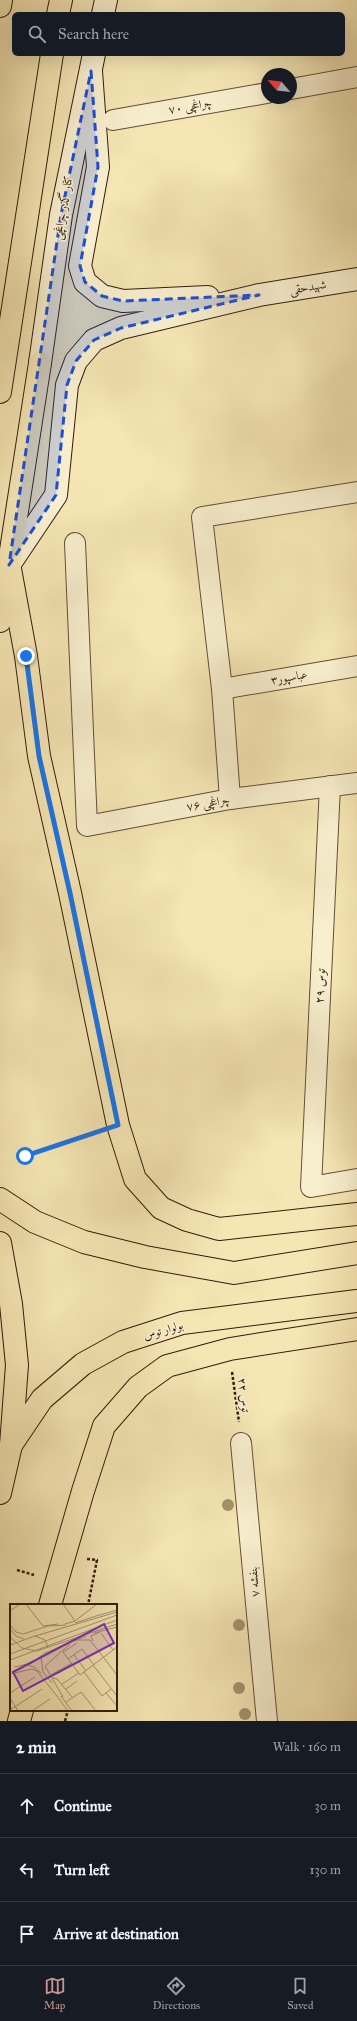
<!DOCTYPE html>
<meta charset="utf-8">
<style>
body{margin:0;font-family:"IM FELL Great Primer",Amiri,serif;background:#242831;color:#f1f3f6}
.compass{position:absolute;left:261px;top:68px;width:36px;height:36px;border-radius:50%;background:#171b24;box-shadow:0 4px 16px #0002;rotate:298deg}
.stop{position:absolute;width:12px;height:12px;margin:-9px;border:3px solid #1a73e8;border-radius:50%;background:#fff}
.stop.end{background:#1a73e8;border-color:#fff;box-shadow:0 1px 4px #0008}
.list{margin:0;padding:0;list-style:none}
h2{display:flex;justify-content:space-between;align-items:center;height:52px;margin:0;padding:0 16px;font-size:17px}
h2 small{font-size:13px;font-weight:400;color:#9ea1a6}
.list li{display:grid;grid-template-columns:26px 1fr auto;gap:12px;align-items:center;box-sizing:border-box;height:64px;padding:0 16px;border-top:1px solid #363941}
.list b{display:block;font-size:15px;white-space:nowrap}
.list em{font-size:13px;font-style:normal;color:#9ea1a6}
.icon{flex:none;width:22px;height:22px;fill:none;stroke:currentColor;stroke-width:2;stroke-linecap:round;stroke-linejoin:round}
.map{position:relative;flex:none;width:357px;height:1721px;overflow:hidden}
.search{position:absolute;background:#171b24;box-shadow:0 4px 16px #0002;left:12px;right:12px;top:12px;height:44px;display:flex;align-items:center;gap:10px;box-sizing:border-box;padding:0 14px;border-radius:6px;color:#9ea1a6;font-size:15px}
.sheet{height:244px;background:#171b24}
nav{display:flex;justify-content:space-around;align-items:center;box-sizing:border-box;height:56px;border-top:1px solid #363941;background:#171b24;font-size:11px;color:#9ea1a6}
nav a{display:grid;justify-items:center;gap:2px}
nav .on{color:#c59692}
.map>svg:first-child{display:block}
</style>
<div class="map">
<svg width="357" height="1721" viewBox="0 0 357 1721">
<rect width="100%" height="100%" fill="#f5e6b4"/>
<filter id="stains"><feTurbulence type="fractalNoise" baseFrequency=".005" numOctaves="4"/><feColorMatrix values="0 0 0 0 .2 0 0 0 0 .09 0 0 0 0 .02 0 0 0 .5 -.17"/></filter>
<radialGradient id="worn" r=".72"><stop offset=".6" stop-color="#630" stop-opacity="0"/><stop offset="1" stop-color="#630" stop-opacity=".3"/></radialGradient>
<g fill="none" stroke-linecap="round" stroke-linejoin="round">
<!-- street casing -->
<g stroke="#654e38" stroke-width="22">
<g id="street">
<path d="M 291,89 L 357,77"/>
<path d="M 113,120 L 267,93"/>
<path d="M 75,543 L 87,826 L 230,799 L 357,783"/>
<path d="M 222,689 L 357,666"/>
<path d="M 330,786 L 311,1187 L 357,1179"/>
<path d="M 230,799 L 222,689 L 202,517 L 357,492"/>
<path d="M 241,1443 L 267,1721"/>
</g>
</g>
<!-- secondary casing -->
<g stroke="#351b0e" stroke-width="24">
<g id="secondary">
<path d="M 103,14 L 106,0"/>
<path d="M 91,71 L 98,167 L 80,266 L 85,282 L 102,296 L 123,301 L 208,297"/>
<path d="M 40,363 L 61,215 L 94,54"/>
<path d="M 9,565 L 56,495 L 67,385 L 76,361 L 94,340 L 121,328 L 259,295 L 357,279"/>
</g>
</g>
<!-- primary casing -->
<g stroke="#351b0e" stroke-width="24">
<g id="primary">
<path d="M 58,14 L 61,0"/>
<path d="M 0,392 L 52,54"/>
<path d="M 10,569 L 26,656 L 39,756 L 70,893 L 118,1125 L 135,1179 L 161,1208 L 187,1220 L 219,1229 L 357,1214"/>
<path d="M 0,1199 L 35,1222 L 84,1242 L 145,1257 L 234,1273 L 357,1253"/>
<path d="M 0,1243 L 11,1304 L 17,1365 L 11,1445 L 0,1493"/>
<path d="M 11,1445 L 42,1399 L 83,1364 L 123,1342 L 182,1323 L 357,1301"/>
<path d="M 50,1605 L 83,1491 L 104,1426 L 138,1387 L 167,1366 L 230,1349 L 357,1329"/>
<path d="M 19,1721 L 22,1710"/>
</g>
</g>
<!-- highway casing -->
<g stroke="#351b0e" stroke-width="24">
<g id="highway">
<path d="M 0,6 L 1,0"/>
<path d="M 0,621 L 40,363"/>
</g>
</g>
<!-- path -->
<g stroke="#351b0e" stroke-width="2.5" stroke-dasharray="3 2" stroke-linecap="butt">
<path d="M 25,1156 L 97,1132"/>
<path d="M 232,1372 L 239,1422"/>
<path d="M 87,1559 L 97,1560 L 88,1605"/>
<path d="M 17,1570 L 34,1575"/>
<path d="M 65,1721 L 68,1710"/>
</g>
<!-- street -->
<use href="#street" stroke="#f8efce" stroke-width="20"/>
<!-- secondary -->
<use href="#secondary" stroke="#f8efce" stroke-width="22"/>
<!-- primary -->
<use href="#primary" stroke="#f5e6b4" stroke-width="22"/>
<!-- highway -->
<use href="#highway" stroke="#f5e6b4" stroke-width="22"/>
</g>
<!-- trees -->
<g fill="#a6926f">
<circle cx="228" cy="1505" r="6"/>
<circle cx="239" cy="1625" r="6"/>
<circle cx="239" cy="1688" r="6"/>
<circle cx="245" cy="1714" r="6"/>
</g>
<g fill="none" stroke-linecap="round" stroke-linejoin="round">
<!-- route -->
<path stroke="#1a73e8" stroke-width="5" d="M 25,1156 L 118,1125 L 70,893 L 39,756 L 26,656"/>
</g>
<!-- marked area -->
<path fill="#1d4ed8" fill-opacity="0.2" stroke="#1d4ed8" stroke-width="3" stroke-dasharray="8 5" stroke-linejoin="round" d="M 91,71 L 98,167 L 80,266 L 85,282 L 102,296 L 123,301 L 259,295 L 121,328 L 94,340 L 76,361 L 67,385 L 56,495 L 9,565 L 61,215 Z"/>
<g text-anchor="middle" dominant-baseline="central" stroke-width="3" stroke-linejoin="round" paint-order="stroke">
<!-- street labels -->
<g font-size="12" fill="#351b0e" stroke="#f8efce">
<text transform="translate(190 106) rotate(-10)">چراغچی ۷۰</text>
<text transform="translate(63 208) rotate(-80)">کنار گذر چراغچی</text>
<text transform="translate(308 287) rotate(-9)">شهیدحقی</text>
<text transform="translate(289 677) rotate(-10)">عباسپور۳</text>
<text transform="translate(208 803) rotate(-10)">چراغچی ۷۶</text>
<text transform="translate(320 986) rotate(-87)">توس ۲۹</text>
<text transform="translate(163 1330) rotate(-16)">بولوار توس</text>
<text transform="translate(244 1395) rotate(83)">توس ۲۲</text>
<text transform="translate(254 1582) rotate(-95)">بنفشه ۷</text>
</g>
</g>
<!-- overview -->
<g transform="translate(10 1604)">
<rect width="107" height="107" fill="#f5e6b4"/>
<path fill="none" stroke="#a89572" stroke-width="1" d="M 16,0 L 33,22 L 48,20M 53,0 L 65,17M 0,7 L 10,0M 86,12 L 107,6M 65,19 L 86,12M 55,20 L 65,17 L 87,0M 0,21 L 6,28 L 13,30 L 38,22 L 56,21M 0,25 L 6,32 L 14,35M 84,29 L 107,23M 91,29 L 103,46M 25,32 L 107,8M 0,33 L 12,44 L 27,47 L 107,20M 66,36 L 80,36 L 107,71M 83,37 L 81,32 L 90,28M 67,39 L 53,48 L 70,71 L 107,43M 0,41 L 25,32 L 35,36 L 38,43M 35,49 L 76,32M 0,50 L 107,11M 64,51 L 76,67M 31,53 L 33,68 L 42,79M 58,55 L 72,45 L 84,61M 0,56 L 107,16M 18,61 L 24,63 L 31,69M 83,61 L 107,92M 4,63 L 22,59 L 36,48M 74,68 L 92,92 L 101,85M 0,70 L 22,65 L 27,67 L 50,96M 41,71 L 62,59M 43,74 L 47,75 L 62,93M 52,80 L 69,69M 56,85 L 67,77M 0,89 L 25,73M 96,89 L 107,102M 51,92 L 62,107M 53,93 L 35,62 L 60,40M 0,94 L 8,107M 49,95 L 58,107M 56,98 L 71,88 L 86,107M 0,106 L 32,85M 22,107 L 40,95"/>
<path fill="#7b2cbf" fill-opacity="0.15" stroke="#7b2cbf" stroke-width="2" d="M 94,20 L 104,39 L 13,87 L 3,68 Z"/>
<rect width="107" height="107" fill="none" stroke="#351b0e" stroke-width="2"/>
</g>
<rect width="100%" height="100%" filter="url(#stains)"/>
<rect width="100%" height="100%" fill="url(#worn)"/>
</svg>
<svg class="compass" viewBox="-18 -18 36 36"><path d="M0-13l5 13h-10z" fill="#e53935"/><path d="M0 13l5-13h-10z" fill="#9ea1a6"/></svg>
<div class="stop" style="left:25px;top:1156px"></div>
<div class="stop end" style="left:26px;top:656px"></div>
<div class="search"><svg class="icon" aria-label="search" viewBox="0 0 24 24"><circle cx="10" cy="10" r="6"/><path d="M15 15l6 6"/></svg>Search here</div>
</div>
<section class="sheet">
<h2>2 min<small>Walk · 160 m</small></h2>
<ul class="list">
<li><svg class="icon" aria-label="ahead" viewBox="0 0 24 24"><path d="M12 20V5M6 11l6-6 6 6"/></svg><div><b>Continue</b></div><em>30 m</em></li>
<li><svg class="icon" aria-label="left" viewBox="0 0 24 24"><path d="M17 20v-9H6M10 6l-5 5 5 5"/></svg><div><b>Turn left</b></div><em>130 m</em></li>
<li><svg class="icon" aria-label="arrive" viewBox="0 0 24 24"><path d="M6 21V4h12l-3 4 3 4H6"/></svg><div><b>Arrive at destination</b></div></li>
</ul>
</section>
<nav>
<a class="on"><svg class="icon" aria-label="map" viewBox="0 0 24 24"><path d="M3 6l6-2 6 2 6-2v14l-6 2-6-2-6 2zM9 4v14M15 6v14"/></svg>Map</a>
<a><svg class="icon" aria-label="directions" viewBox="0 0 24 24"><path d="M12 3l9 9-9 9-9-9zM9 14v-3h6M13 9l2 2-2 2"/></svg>Directions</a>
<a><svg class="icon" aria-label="saved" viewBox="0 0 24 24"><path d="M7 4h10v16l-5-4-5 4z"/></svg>Saved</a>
</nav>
